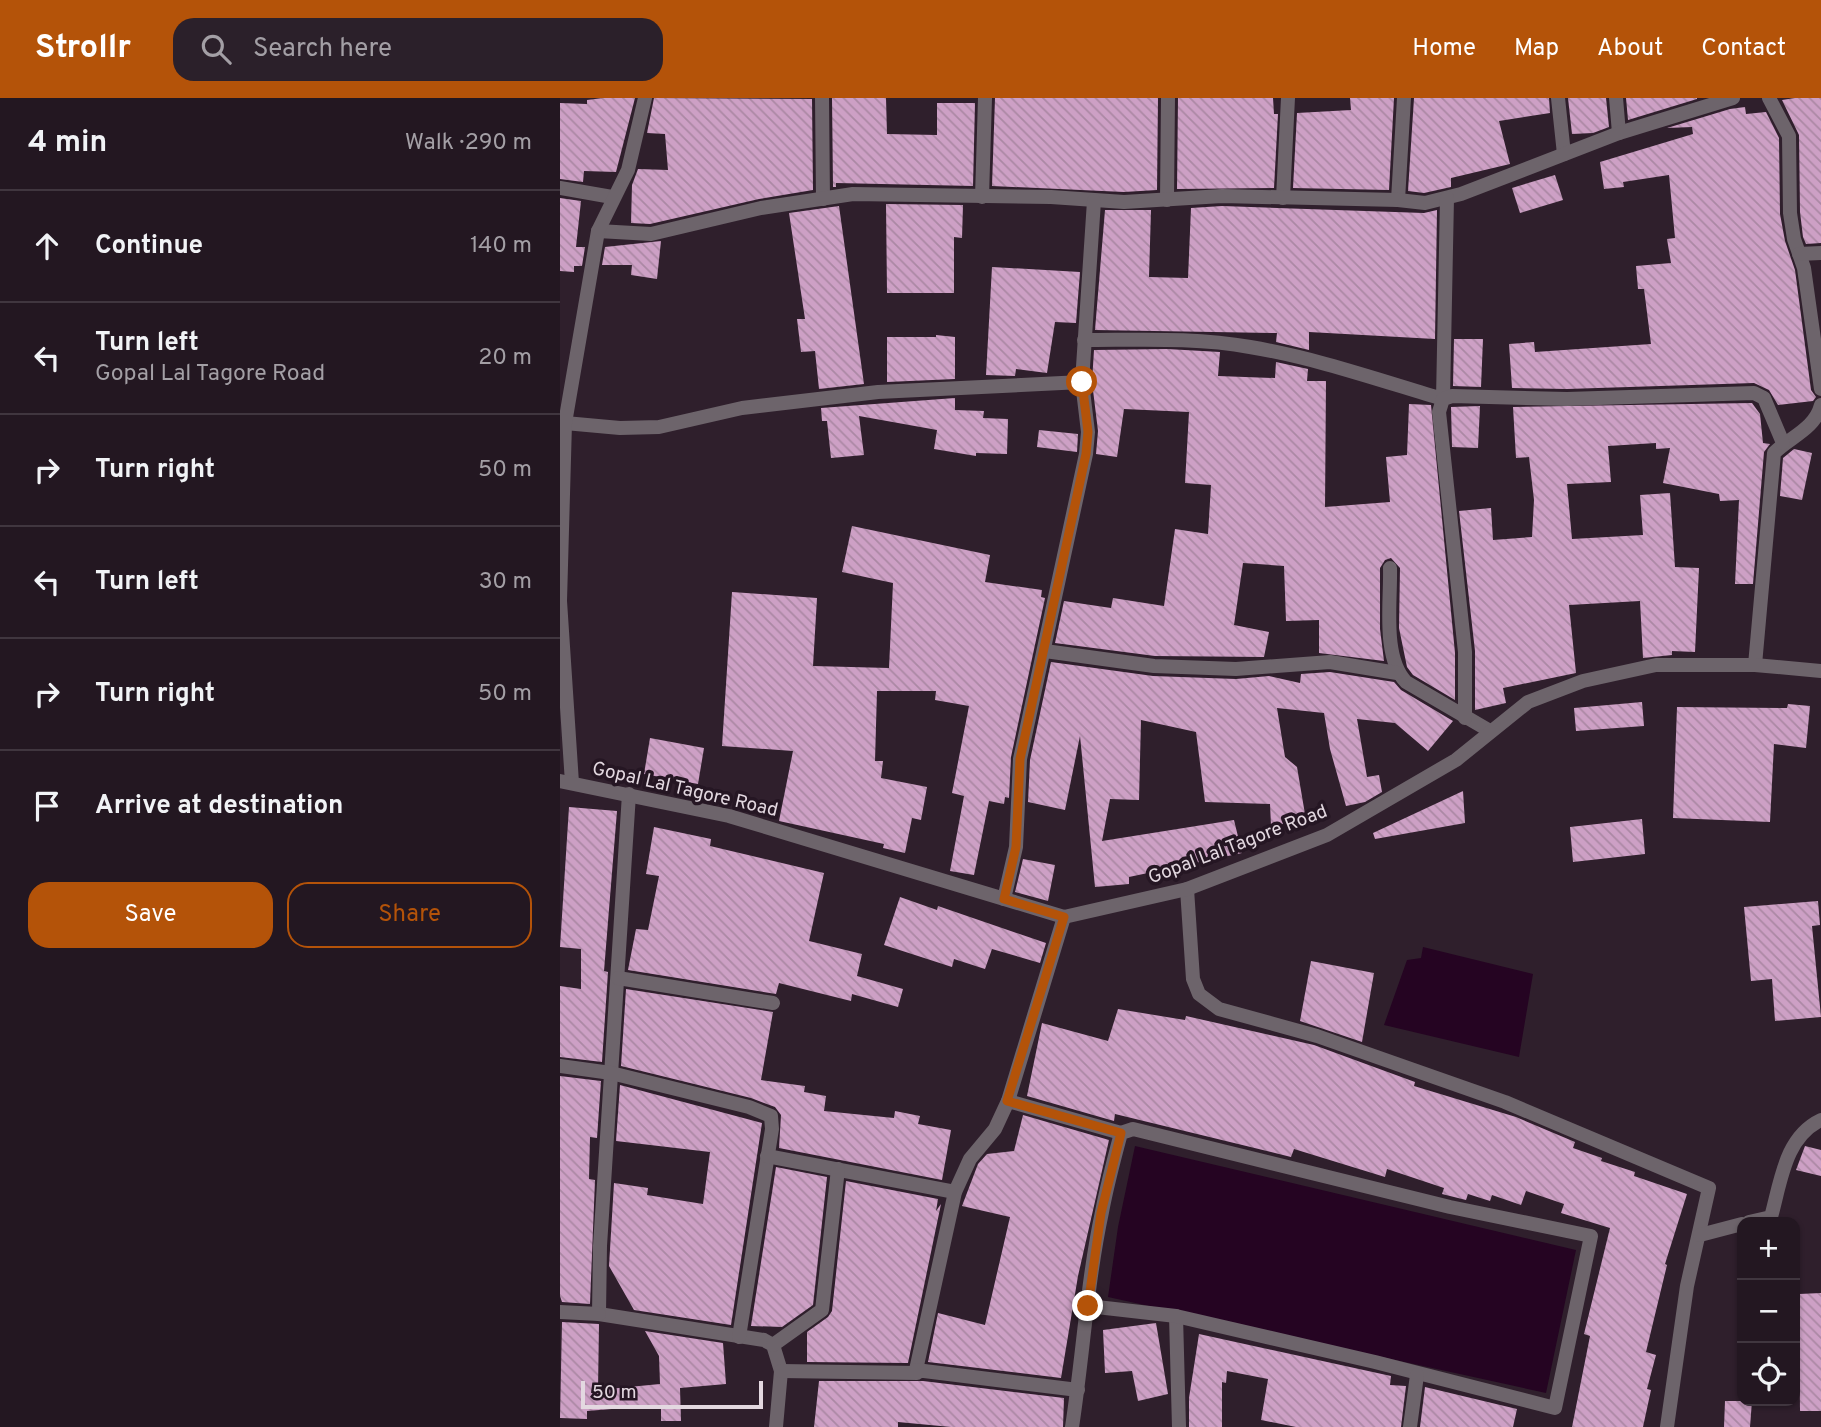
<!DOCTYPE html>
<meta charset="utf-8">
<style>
body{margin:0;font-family:Overpass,sans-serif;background:#2b202a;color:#f1f3f6}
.controls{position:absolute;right:21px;bottom:21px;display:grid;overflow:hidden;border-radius:14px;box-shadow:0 2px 5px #0004}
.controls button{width:63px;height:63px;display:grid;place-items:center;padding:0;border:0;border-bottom:2px solid #40363f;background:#231721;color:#f1f3f6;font:35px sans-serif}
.scale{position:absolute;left:21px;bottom:18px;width:182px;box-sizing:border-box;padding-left:7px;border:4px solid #e3d8e0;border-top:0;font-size:19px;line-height:24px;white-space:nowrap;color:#e3d8e0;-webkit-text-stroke:5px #251623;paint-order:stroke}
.stop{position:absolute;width:21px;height:21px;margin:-16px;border:5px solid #b45309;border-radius:50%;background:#fff}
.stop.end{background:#b45309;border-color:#fff;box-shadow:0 2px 7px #0008}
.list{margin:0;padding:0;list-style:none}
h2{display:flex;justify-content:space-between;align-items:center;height:91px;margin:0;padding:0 28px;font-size:30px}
h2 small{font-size:23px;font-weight:400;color:#a39fa5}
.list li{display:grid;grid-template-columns:46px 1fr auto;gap:21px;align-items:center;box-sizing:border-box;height:112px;padding:0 28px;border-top:2px solid #40363f}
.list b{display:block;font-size:26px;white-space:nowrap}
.list p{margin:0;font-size:23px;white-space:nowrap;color:#a39fa5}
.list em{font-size:23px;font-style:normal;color:#a39fa5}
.actions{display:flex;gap:14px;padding:21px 28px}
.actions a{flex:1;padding:16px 0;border:2px solid #b45309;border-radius:21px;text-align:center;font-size:24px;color:#b45309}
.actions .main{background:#b45309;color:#fff}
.icon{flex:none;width:38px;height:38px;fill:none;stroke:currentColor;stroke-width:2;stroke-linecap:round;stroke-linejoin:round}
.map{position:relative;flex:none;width:1261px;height:1329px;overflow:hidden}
header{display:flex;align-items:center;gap:42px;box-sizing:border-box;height:98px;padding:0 35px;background:#b45309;color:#fff}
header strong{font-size:33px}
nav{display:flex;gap:38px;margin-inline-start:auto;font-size:24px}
.search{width:490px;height:63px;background:#2b202a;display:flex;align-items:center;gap:18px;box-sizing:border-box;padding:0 24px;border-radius:21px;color:#a39fa5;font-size:26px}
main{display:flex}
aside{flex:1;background:#231721}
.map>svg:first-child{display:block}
</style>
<header>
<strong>Strollr</strong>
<div class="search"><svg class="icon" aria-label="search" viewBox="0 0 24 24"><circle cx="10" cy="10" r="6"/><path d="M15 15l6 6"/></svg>Search here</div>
<nav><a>Home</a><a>Map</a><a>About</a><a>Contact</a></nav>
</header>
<main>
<aside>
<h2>4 min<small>Walk · 290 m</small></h2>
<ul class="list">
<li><svg class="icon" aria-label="ahead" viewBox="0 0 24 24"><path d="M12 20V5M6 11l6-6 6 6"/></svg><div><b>Continue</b></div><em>140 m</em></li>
<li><svg class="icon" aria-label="left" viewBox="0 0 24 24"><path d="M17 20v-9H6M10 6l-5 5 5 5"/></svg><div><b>Turn left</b><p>Gopal Lal Tagore Road</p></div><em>20 m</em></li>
<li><svg class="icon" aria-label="right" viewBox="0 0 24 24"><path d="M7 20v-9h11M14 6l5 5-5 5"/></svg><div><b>Turn right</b></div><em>50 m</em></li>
<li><svg class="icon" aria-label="left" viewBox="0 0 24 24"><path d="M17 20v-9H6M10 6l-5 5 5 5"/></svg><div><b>Turn left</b></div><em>30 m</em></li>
<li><svg class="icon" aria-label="right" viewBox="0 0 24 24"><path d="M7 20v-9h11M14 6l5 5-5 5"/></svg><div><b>Turn right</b></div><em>50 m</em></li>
<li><svg class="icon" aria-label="arrive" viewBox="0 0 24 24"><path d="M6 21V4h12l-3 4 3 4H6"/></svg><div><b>Arrive at destination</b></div></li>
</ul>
<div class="actions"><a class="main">Save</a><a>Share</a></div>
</aside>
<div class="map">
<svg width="1261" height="1329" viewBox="0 0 1261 1329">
<defs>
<pattern id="building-back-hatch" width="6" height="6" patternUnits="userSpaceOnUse" patternTransform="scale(1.75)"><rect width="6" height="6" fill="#cda0c5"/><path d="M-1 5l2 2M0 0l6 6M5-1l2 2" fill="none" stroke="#ab88a4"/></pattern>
</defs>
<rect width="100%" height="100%" fill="#2f1f2c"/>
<!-- water -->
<g fill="#250422">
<path d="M 863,849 L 973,876 L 959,959 L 824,927 L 847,862 L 861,860 Z"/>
<path d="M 575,1048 L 1016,1152 L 986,1295 L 548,1199 L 558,1129 Z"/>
</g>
<!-- building -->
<g fill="url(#building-back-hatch)">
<path d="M 43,0 L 75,0 L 56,74 L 24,73 L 23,84 L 0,81 L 0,5 L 27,6 L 27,2 Z"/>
<path d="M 94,0 L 252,1 L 253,92 L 199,101 L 90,126 L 71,125 L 72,87 L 78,71 L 108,72 L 105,36 L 87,35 Z"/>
<path d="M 272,0 L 326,0 L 327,36 L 377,37 L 377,5 L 415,5 L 413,88 L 276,85 L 276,89 L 273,89 Z"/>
<path d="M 435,0 L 598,0 L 597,92 L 564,94 L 432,88 Z"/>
<path d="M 618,0 L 713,0 L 714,16 L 718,16 L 714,90 L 617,91 Z"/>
<path d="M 790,0 L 834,0 L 829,92 L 733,90 L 737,15 L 791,12 Z"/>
<path d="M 854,0 L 989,0 L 990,15 L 939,23 L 950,66 L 891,80 L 891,89 L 864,95 L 848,93 Z"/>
<path d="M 1008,0 L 1046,0 L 1049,29 L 1033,35 L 1012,36 Z"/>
<path d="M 1066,0 L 1137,0 L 1137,1 L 1068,22 Z"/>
<path d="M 1235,0 L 1261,0 L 1261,145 L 1246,146 L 1243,139 L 1240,114 L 1239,37 L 1222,2 Z"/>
<path d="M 1185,9 L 1186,16 L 1206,14 L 1219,40 L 1220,116 L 1225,143 L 1235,172 L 1251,292 L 1256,299 L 1253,303 L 1218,307 L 1209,292 L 1194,285 L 1007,291 L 952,290 L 949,246 L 974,244 L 975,254 L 1091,246 L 1084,191 L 1078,191 L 1076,168 L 1111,165 L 1107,141 L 1115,140 L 1109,77 L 1063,84 L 1064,89 L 1044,91 L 1040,64 L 1133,36 L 1132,29 L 1107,30 L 1170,11 Z"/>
<path d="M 995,77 L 1003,102 L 960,115 L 952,90 Z"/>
<path d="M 0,100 L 21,103 L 16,149 L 25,149 L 22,168 L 14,168 L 14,174 L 0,173 Z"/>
<path d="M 326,106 L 403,107 L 402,140 L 394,139 L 394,195 L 327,195 Z"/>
<path d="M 279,108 L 304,286 L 259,291 L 255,253 L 241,254 L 237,221 L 245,221 L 229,115 Z"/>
<path d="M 662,108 L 864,115 L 877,112 L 875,241 L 749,234 L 749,252 L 716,244 L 717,235 L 535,232 L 545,112 L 591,112 L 589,179 L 628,180 L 631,110 Z"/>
<path d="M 101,143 L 97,181 L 71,177 L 72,167 L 42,167 L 45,149 Z"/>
<path d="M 432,169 L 520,174 L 516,225 L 495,224 L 487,275 L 456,271 L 455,278 L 426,277 Z"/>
<path d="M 376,237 L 395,239 L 395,281 L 327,284 L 327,239 L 376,239 Z"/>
<path d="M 894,241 L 923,241 L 921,289 L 893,288 Z"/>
<path d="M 607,251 L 660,254 L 658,278 L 715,280 L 716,264 L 748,271 L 747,283 L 766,283 L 765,409 L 830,404 L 826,359 L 847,357 L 849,306 L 871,307 L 895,555 L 895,602 L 853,577 L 847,569 L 839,530 L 840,470 L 831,460 L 825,462 L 820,470 L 820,531 L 824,563 L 759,555 L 759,522 L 726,523 L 724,468 L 683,465 L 674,527 L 709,534 L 704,559 L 595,558 L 495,545 L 504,503 L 551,510 L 553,500 L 604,508 L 615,431 L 648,436 L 651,387 L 625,385 L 629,314 L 564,311 L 557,359 L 536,356 L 538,333 L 532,284 L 534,252 Z"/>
<path d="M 395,300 L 395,312 L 424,313 L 423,320 L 448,321 L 447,356 L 416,355 L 416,358 L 374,351 L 377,332 L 299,318 L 304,357 L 271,360 L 267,323 L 262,323 L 261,310 Z"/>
<path d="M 1192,305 L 1200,316 L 1203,345 L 1210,346 L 1204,354 L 1193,486 L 1175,486 L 1179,402 L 1160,403 L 1159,396 L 1103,385 L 1110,350 L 1096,351 L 1096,345 L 1048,348 L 1051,384 L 1007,386 L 1012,441 L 1083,437 L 1080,397 L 1110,395 L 1115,469 L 1139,470 L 1135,554 L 1112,553 L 1112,557 L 1083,560 L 1080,503 L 1009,507 L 1016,575 L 943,590 L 946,605 L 915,612 L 915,553 L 899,413 L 931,410 L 933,442 L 972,439 L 974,402 L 969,359 L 956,360 L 953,309 Z"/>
<path d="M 920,308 L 918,350 L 892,349 L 891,309 Z"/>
<path d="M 479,332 L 518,336 L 517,354 L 477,349 Z"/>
<path d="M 1234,351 L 1252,355 L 1242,402 L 1220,398 L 1223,360 Z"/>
<path d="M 292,428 L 430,457 L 425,484 L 482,492 L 481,499 L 485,500 L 451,659 L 449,700 L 445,699 L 444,706 L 429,703 L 414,777 L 390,773 L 404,698 L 392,695 L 409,608 L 375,602 L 376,593 L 317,593 L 315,663 L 323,663 L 321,680 L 367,689 L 361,722 L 352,720 L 345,755 L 323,750 L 324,746 L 219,723 L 233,653 L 162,648 L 172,494 L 257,500 L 253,568 L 329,570 L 333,485 L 282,474 Z"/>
<path d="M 491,564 L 593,578 L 676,581 L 709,578 L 740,585 L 741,576 L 770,574 L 834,584 L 841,592 L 893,623 L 868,653 L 835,625 L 797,621 L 807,679 L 819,677 L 822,694 L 805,704 L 786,708 L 770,651 L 764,615 L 717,610 L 725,659 L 737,669 L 746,722 L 711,728 L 710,706 L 645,704 L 636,634 L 581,622 L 579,702 L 550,701 L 542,743 L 674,722 L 682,755 L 569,779 L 569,786 L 535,789 L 520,638 L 505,712 L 468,704 L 470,662 Z"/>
<path d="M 1082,604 L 1084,628 L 1016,633 L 1014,610 Z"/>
<path d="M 1228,606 L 1250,608 L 1246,650 L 1214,646 L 1210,724 L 1113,720 L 1117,609 L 1227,610 Z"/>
<path d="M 90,640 L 144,650 L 138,686 L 84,676 Z"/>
<path d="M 903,693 L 905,725 L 815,741 L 813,735 Z"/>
<path d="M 9,709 L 57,713 L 44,873 L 48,874 L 42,964 L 0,959 L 0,888 L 21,891 L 21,851 L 0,849 Z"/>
<path d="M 1082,721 L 1085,756 L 1013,764 L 1010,729 Z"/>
<path d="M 94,729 L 151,741 L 150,748 L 264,775 L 249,843 L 302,856 L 297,878 L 343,891 L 338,909 L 292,896 L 291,903 L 219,885 L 216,896 L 68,872 L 76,831 L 88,832 L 99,778 L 86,776 Z"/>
<path d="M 463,761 L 495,767 L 488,803 L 455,794 Z"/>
<path d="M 340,799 L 377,812 L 378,808 L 486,845 L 480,865 L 432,851 L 425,871 L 394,861 L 392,869 L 324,847 Z"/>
<path d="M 1258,803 L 1260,827 L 1252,828 L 1261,919 L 1215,923 L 1212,881 L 1191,883 L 1184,809 Z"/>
<path d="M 751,863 L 814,875 L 802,944 L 740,923 Z"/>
<path d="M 66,891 L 213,914 L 201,982 L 245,988 L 244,994 L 266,998 L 264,1013 L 334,1020 L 335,1013 L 360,1018 L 358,1026 L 391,1032 L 382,1082 L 219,1050 L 221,1017 L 215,1009 L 191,1000 L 61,968 Z"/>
<path d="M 558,911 L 625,922 L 626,918 L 754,947 L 855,984 L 854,988 L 956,1019 L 1015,1044 L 1013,1050 L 1042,1060 L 1041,1063 L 1075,1074 L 1074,1078 L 1127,1096 L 1105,1166 L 1107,1167 L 1086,1254 L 1096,1257 L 1087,1291 L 1091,1292 L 1083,1329 L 1012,1329 L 1030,1238 L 1024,1236 L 1050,1130 L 1001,1115 L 1004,1106 L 966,1093 L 961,1107 L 932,1097 L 930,1103 L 908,1096 L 906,1102 L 882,1096 L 884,1090 L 827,1071 L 825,1079 L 734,1051 L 731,1059 L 555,1016 L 554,1023 L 467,998 L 482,925 L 548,943 Z"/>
<path d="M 0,978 L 41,983 L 37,1040 L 30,1039 L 29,1081 L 35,1082 L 30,1206 L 2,1204 L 0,1198 Z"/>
<path d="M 60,987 L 202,1025 L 171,1227 L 74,1212 L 49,1168 L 54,1085 L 88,1090 L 87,1097 L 143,1106 L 150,1054 L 56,1043 Z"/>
<path d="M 463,1017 L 549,1042 L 518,1178 L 501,1280 L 368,1264 L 378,1215 L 425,1227 L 450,1119 L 402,1108 L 418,1066 L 427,1056 L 454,1053 Z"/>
<path d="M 1245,1048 L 1261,1052 L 1261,1078 L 1236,1072 Z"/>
<path d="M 216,1069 L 267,1079 L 253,1207 L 222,1229 L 191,1228 Z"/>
<path d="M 286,1083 L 378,1101 L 376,1113 L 381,1106 L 348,1265 L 247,1264 L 247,1234 L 268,1219 L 272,1213 Z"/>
<path d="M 1261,1195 L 1261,1313 L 1240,1313 L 1239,1196 Z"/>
<path d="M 2,1224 L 39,1226 L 38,1292 L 100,1286 L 99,1258 L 85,1233 L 163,1245 L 166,1286 L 120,1290 L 121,1323 L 101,1323 L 101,1307 L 27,1313 L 27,1321 L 0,1320 Z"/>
<path d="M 596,1225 L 608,1296 L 578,1303 L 572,1273 L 545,1275 L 543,1232 Z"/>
<path d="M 639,1236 L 831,1278 L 830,1287 L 846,1288 L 841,1329 L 736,1329 L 701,1322 L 708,1281 L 667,1273 L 666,1285 L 662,1284 L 662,1329 L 629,1329 L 629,1300 Z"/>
<path d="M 259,1283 L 363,1283 L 504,1300 L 503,1329 L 391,1329 L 338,1324 L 338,1329 L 254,1329 Z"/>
<path d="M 865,1289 L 957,1311 L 953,1329 L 860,1329 Z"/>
<path d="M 1165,1303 L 1192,1303 L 1190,1329 L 1164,1329 Z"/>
</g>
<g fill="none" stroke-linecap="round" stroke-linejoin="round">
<!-- minor -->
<g stroke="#6d646b" stroke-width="14">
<path d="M 262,0 L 263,101"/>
<path d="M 998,0 L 1004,56"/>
<path d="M 1056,0 L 1059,35"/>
<path d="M 1209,0 L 1229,38 L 1230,115 L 1234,141 L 1244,170 L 1261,291"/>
<path d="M 0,90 L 52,99"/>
<path d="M 422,99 L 425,0"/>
<path d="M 723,100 L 728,0"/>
<path d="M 607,102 L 608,0"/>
<path d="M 838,102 L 844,0"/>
<path d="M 38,133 L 91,136 L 201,110 L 293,96 L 491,99 L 564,104 L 662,98 L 838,102 L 865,105 L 901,96 L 1059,35 L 1173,0"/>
<path d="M 1239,156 L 1261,155"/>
<path d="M 524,242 C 579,242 636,239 690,249 C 756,260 819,282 883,301 L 887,100"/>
<path d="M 5,325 L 60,330 L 99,329 L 182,310 L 318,294 L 522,284"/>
<path d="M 830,470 C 831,504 822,559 846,584 L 930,633"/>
<path d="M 485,553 L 594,568 L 676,571 L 770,564 L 837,575"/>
<path d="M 1195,567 L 1214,355 C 1230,339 1255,331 1261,307"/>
<path d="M 905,620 L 905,554 L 879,314 L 883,301 L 892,298 L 1007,301 L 1194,295 L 1204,300 L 1223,345"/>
<path d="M 12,685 L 0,503 L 5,325 L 38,133 L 68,72 L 85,0"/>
<path d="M 69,696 L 40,1148 L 39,1216 L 204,1242 L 213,1247 L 221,1273 L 216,1329"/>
<path d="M 627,791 L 633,881 L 639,896 L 659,911 L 757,938 L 945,1004 L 1149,1090 L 1127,1188 L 1107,1329"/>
<path d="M 444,801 L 456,749 L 460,661 L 526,356 L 528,334 L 522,284 L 534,103"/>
<path d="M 58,880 L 213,905"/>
<path d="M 0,968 L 51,975 L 189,1009 L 211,1018 L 212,1031 L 179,1239"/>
<path d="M 448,1003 L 561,1035"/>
<path d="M 207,1058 L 395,1094"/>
<path d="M 1189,1124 L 1211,1119 C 1221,1083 1225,1039 1261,1022"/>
<path d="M 1140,1137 L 1182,1126"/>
<path d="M 0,1214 L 39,1216"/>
<path d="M 616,1218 L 619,1329"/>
<path d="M 213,1247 L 262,1212 L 278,1071"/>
<path d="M 356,1272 L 395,1094 L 410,1061 L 435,1031 L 448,1003 L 504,819"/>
<path d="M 221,1273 L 357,1275 L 356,1272 L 518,1292"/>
<path d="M 512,1329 C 523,1258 527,1184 542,1114 C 547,1087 554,1061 561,1035 L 573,1031 L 890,1109 L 1031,1138 L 995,1310 L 815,1264 L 616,1218 L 528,1208"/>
<path d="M 850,1329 L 857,1277"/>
</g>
<!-- tertiary -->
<path stroke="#6d646b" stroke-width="14" d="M 0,683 L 169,718 L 504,819 L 627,791 L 767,737 L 896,662 L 968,604 L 1023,583 L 1096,567 L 1195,567 L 1261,573"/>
</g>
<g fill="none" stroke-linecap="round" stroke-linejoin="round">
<!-- route -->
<path stroke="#b45309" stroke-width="9" d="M 522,284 L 528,334 L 526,356 L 460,661 L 456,749 L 444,801 L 504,819 L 447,1003 L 561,1035 L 541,1115 L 528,1208"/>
</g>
<g text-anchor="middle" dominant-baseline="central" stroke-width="7" stroke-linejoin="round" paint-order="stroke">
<!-- street labels -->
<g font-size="19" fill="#e3d8e0" stroke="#251623">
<text transform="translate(125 692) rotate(13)">Gopal Lal Tagore Road</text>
<text transform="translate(678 747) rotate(-21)">Gopal Lal Tagore Road</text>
</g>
</g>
</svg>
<div class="controls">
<button>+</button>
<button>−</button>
<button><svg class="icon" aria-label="locate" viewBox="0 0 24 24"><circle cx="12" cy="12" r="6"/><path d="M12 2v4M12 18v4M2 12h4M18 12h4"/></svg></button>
</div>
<div class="scale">50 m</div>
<div class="stop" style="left:522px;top:284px"></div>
<div class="stop end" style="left:528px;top:1208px"></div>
</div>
</main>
